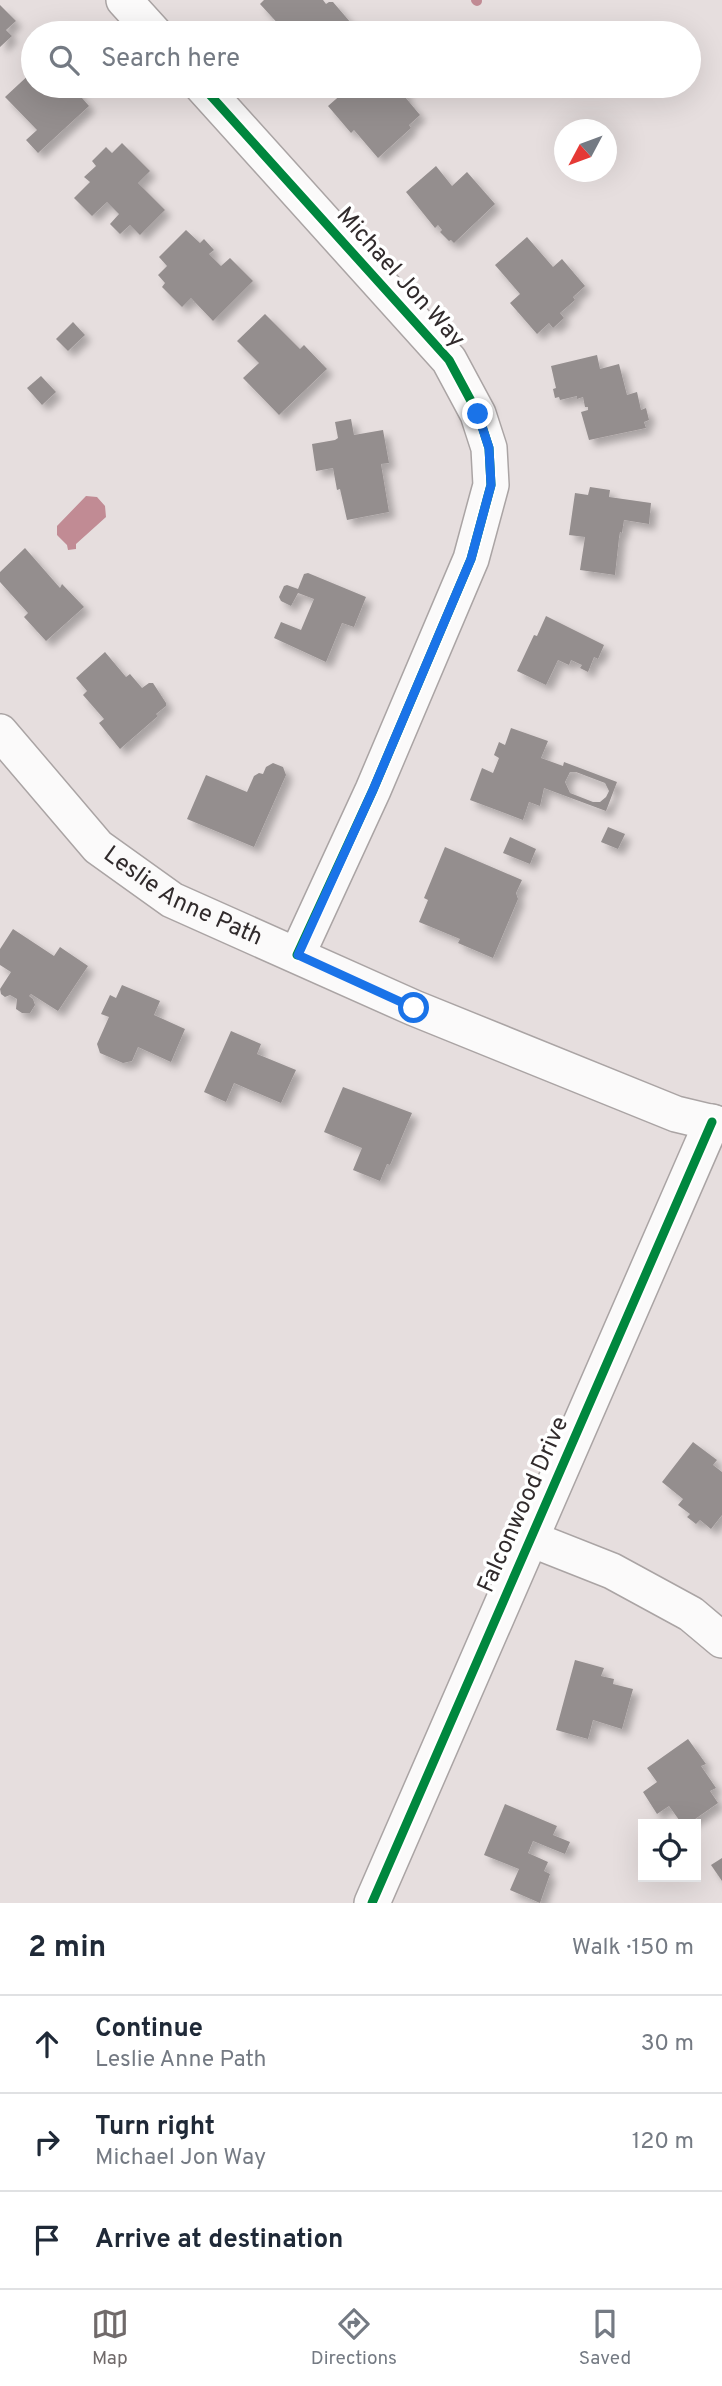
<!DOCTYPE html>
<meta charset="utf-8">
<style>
body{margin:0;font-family:Overpass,sans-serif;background:#f2f2f3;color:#1f2937}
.controls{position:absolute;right:21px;bottom:21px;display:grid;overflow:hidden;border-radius:0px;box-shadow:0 7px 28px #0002}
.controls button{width:63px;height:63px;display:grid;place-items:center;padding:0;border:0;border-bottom:2px solid #e0e1e3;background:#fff;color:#1f2937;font:35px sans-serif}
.compass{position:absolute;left:554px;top:119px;width:63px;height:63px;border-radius:50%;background:#fff;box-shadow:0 7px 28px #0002;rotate:229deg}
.stop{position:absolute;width:21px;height:21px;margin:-16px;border:5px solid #1a73e8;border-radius:50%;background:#fff}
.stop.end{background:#1a73e8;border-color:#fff;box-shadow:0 2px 7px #0008}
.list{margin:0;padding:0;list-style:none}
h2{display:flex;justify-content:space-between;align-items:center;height:91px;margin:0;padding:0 28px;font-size:30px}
h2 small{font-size:23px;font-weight:400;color:#747a83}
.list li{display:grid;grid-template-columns:46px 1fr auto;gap:21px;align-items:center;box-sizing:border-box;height:98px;padding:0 28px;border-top:2px solid #e0e1e3}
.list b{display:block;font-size:26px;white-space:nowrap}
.list p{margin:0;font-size:23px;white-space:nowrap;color:#747a83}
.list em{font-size:23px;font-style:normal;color:#747a83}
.icon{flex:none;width:38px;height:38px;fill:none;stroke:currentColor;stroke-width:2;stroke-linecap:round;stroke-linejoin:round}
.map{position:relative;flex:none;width:722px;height:1903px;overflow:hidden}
.search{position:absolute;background:#fff;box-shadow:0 7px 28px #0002;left:21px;right:21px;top:21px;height:77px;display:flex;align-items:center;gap:18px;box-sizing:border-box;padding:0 24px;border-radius:38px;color:#747a83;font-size:26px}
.sheet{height:385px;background:#fff}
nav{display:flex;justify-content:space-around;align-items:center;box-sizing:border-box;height:98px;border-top:2px solid #e0e1e3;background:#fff;font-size:19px;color:#747a83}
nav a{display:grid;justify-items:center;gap:4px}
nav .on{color:#706a6a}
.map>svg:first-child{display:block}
</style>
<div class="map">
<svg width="722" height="1903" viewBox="0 0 722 1903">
<defs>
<filter id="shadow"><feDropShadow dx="6" dy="6" stdDeviation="3.5" flood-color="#0004"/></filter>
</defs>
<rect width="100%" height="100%" fill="#e6dede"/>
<!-- water -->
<path fill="#c18b94" d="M 86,496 L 97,497 L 105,506 L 106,517 L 76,544 L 76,549 L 68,550 L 67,545 L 57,535 L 57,526 Z"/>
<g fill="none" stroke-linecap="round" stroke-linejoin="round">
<!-- stream -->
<path stroke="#c18b94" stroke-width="10" d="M 476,0 L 477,1"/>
</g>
<!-- building -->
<g fill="#948e8e" fill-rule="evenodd" filter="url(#shadow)">
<path d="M 264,0 L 323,0 L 326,4 L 329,2 L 333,2 L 351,23 L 351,28 L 346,33 L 277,33 L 282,28 L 260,4 Z"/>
<path d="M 0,5 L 16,21 L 6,30 L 12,36 L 0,47 Z"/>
<path d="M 33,71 L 33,86 L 77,86 L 78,87 L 75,90 L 89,106 L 38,153 L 26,140 L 37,130 L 5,97 Z"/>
<path d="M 351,86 L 407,86 L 402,90 L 407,95 L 405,97 L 420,115 L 409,125 L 411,128 L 378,158 L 354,130 L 351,133 L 328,106 Z"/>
<path d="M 122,143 L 150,171 L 138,183 L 165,210 L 140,235 L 130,225 L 120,234 L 110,224 L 119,214 L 107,202 L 92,216 L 74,198 L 90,182 L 84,177 L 96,166 L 92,161 L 106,147 L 112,153 Z"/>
<path d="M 436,166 L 452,186 L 467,172 L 495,204 L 454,243 L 451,240 L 449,241 L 440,232 L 442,230 L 438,225 L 435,228 L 406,192 Z"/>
<path d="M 186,230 L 200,243 L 204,239 L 214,250 L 209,254 L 221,266 L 230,258 L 253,281 L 213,321 L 191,298 L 182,307 L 162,287 L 165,283 L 158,275 L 167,266 L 159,257 Z"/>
<path d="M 527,237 L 553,267 L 562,259 L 585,286 L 573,297 L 575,300 L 560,313 L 564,318 L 553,328 L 549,323 L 537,334 L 510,303 L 520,294 L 495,265 Z"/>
<path d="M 265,314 L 300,349 L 304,345 L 327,369 L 279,415 L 243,378 L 259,363 L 237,341 Z"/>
<path d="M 73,322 L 85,335 L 68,351 L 56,339 Z"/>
<path d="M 597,355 L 600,369 L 619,364 L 627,395 L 637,392 L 641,410 L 646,408 L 649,420 L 644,422 L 646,428 L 589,440 L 581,412 L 588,410 L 588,407 L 585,407 L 583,397 L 577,399 L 577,396 L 560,400 L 559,397 L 555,398 L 553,389 L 556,388 L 551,366 Z"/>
<path d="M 41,376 L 56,392 L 42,405 L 27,388 Z"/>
<path d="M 351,419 L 354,435 L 383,430 L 389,463 L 381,464 L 389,512 L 347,520 L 340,489 L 337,490 L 333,468 L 316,471 L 312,444 L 335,440 L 338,438 L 335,422 Z"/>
<path d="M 590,487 L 610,490 L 609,497 L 651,503 L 649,524 L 624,520 L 622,533 L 620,532 L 619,538 L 615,575 L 580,570 L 585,537 L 569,535 L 575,493 L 588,495 Z"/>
<path d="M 25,548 L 60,588 L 62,584 L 84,607 L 46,641 L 24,617 L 28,613 L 0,582 L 0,572 Z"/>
<path d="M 308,573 L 366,597 L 354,627 L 342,623 L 326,662 L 274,638 L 281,622 L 301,630 L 314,599 L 298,593 L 291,606 L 281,601 L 279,597 L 284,586 L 287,585 L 298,589 L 304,574 Z"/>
<path d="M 546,616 L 604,645 L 598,659 L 594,657 L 588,672 L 580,668 L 582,665 L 571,660 L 569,665 L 558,660 L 546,685 L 517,671 L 534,635 L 537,636 Z"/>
<path d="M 105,652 L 126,677 L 130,674 L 142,688 L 149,683 L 153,683 L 166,703 L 166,706 L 156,714 L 158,716 L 120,749 L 99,723 L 104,719 L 83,695 L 87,691 L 76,678 Z"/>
<path d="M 511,728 L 548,741 L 541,758 L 563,766 L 564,762 L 617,782 L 606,811 L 544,788 L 540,806 L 529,802 L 523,820 L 470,800 L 482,768 L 493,773 L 499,758 L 494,755 L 499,742 L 505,745 ZM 570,772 L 576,772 L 605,783 L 609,791 L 606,797 L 600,802 L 593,802 L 570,793 L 565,782 Z"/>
<path d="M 273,763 L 283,767 L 286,775 L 254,847 L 187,819 L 206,775 L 247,792 L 254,776 L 259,773 L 263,774 L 266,767 Z"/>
<path d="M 608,827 L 625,834 L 618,849 L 601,842 Z"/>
<path d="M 510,837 L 536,849 L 530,864 L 503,853 Z"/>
<path d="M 445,847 L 522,880 L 516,893 L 518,899 L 493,958 L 458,943 L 460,939 L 419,922 L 428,900 L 424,898 Z"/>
<path d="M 13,929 L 54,956 L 60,947 L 88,966 L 58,1011 L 31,994 L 29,996 L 33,999 L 35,1005 L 30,1013 L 22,1013 L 16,1009 L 17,999 L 10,995 L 5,997 L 1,994 L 0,989 L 11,972 L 0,965 L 0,949 Z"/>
<path d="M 122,985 L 160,1001 L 154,1015 L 185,1029 L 171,1062 L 138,1047 L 132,1061 L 123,1063 L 100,1053 L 97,1044 L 109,1017 L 101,1014 L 110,995 L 116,998 Z"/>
<path d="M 231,1031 L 261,1044 L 257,1054 L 296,1070 L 281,1103 L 234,1083 L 226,1102 L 204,1092 Z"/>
<path d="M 343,1087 L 412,1113 L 390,1165 L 387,1164 L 380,1181 L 353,1170 L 362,1148 L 324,1132 Z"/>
<path d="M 693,1442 L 717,1460 L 713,1465 L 722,1472 L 722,1515 L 711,1529 L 700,1520 L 696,1524 L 687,1517 L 690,1514 L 678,1505 L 683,1499 L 662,1482 Z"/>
<path d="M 575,1660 L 604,1668 L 601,1676 L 614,1679 L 613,1684 L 633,1689 L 622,1729 L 593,1720 L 588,1739 L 556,1730 Z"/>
<path d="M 688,1739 L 706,1764 L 701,1766 L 716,1788 L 710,1791 L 718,1803 L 688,1824 L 682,1824 L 669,1806 L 657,1814 L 643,1792 L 657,1782 L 647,1768 Z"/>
<path d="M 505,1804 L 557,1826 L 553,1835 L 570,1842 L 565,1854 L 533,1841 L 528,1853 L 548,1862 L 544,1871 L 550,1874 L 540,1903 L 510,1890 L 519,1869 L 484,1855 Z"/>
<path d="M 722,1858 L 722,1881 L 711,1865 Z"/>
</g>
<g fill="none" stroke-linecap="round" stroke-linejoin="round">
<!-- street casing -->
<g stroke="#aaa4a4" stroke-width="38">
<g id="street">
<path d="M 124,0 L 154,33"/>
<path d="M 202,86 L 449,360 L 478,414 L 489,448 L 491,485 L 471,559 L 373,790 L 297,955"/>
<path id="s1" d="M 0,732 L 98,847 L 172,900 L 414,1008 L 676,1114 L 722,1125"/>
<path d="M 531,1539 L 612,1571 L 691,1614 L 722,1640"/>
<path d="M 372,1903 L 712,1122"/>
</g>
</g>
<!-- street -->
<use href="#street" stroke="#fbfafa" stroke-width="35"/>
<!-- cycleway casing -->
<g stroke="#fff" stroke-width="13">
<g id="cycleway">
<path d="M 202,86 L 449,360 L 478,414 L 489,448 L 491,485 L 471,559 L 373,790 L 297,955"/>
<path d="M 372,1903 L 712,1122"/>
</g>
</g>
<!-- cycleway -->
<use href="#cycleway" stroke="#00873e" stroke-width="9"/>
</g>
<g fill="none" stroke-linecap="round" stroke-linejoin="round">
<!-- route -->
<path stroke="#1a73e8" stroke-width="9" d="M 414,1008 L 298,955 L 373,790 L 471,559 L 491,485 L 489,448 L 478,414"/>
</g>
<g text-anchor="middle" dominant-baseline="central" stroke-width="7" stroke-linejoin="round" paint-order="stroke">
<!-- street labels -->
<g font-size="24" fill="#312b2c" stroke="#fff">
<text transform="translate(400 278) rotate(48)">Michael Jon Way</text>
<text stroke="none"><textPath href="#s1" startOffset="250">Leslie Anne Path</textPath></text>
<text transform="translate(524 1505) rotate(-66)">Falconwood Drive</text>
</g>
</g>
</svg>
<div class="controls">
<button><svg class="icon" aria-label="locate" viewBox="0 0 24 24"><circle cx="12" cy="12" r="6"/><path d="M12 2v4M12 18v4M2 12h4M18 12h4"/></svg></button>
</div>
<svg class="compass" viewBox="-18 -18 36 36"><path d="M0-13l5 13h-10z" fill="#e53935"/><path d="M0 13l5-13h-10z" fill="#747a83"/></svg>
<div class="stop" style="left:414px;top:1008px"></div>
<div class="stop end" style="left:478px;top:414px"></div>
<div class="search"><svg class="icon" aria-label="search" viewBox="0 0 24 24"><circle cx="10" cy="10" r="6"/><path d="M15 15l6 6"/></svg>Search here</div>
</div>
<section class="sheet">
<h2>2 min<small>Walk · 150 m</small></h2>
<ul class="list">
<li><svg class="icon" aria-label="ahead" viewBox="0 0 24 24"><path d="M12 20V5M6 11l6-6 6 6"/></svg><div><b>Continue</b><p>Leslie Anne Path</p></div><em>30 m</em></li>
<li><svg class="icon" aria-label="right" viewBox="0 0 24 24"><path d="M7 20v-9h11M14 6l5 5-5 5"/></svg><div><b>Turn right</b><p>Michael Jon Way</p></div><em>120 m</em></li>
<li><svg class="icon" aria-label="arrive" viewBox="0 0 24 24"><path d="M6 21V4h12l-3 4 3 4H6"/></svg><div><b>Arrive at destination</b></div></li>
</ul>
</section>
<nav>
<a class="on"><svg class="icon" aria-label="map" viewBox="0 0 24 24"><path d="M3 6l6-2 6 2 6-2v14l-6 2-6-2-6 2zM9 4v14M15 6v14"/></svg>Map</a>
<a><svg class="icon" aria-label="directions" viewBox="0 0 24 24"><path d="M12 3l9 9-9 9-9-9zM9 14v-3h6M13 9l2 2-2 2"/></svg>Directions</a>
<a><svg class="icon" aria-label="saved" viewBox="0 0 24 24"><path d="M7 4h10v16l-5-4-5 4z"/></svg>Saved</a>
</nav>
